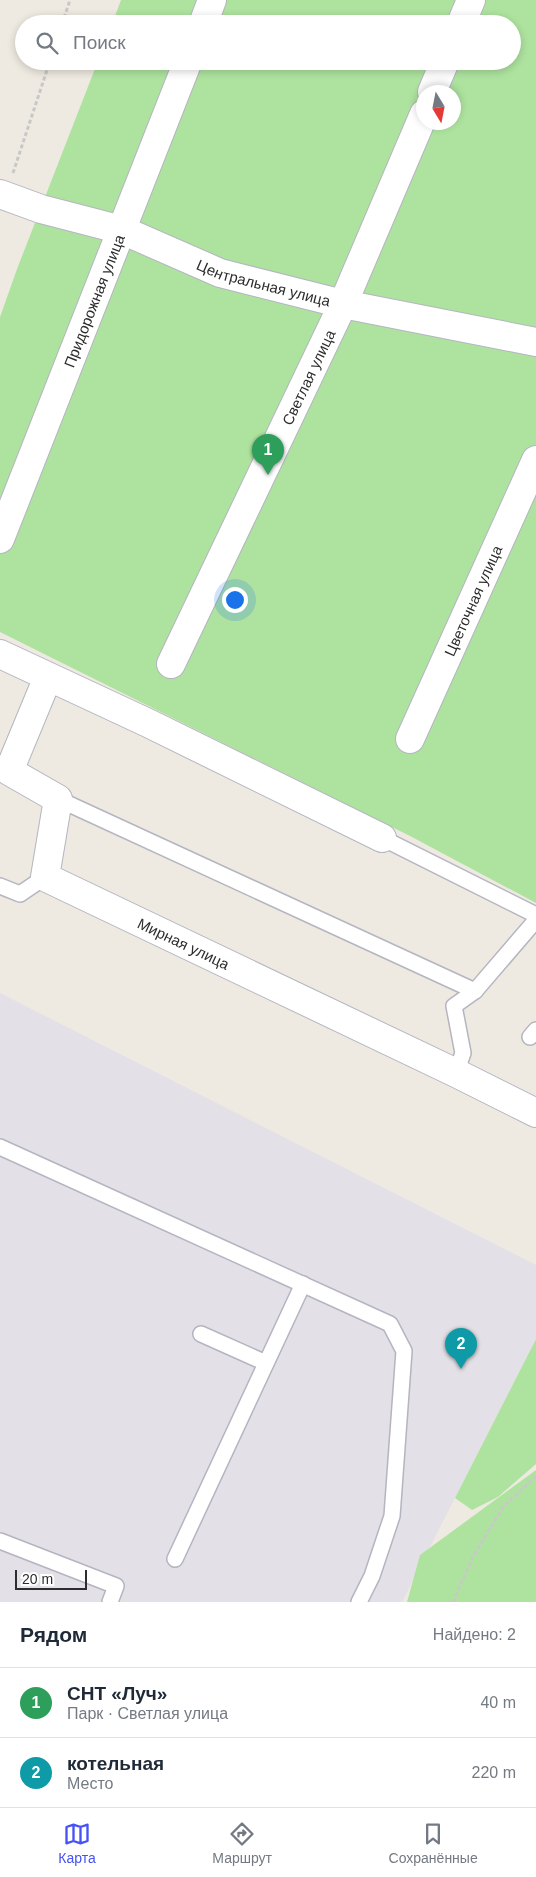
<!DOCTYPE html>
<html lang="ru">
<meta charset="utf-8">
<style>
body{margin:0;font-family:Arial,sans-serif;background:#f2f2f3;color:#1f2937}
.compass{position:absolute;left:416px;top:85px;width:45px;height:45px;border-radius:50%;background:#fff;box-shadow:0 2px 8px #0003;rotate:170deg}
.scale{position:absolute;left:15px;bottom:12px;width:72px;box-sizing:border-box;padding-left:5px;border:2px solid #2d2d2d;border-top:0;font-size:14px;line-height:18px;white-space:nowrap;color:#2d2d2d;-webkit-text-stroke:4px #fff;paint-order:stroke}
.you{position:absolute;left:234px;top:599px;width:18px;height:18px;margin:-12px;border:4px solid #fff;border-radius:50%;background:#1a73e8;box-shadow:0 0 0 8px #1a73e833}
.badge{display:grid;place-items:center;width:32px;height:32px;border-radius:50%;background:#4651f6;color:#fff;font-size:16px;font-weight:700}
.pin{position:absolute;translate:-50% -41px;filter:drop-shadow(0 1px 2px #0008)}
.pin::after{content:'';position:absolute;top:26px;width:18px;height:15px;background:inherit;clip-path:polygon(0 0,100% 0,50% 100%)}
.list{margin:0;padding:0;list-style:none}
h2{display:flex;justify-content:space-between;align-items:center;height:65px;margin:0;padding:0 20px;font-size:21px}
h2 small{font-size:16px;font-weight:400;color:#747a83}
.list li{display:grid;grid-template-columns:32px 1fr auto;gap:15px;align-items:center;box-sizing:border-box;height:70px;padding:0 20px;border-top:1px solid #e0e1e3}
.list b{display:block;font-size:19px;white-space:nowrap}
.list p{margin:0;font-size:16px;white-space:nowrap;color:#747a83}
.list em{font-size:16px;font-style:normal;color:#747a83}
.icon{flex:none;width:28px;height:28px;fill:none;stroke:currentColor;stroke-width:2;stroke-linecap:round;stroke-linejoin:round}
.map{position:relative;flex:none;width:536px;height:1602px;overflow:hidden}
.search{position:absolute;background:#fff;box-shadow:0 2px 8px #0003;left:15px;right:15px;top:15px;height:55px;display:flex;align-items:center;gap:12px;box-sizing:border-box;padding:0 18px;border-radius:28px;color:#747a83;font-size:19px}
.sheet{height:205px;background:#fff}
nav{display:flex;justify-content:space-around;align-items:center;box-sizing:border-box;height:70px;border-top:1px solid #e0e1e3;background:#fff;font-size:14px;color:#747a83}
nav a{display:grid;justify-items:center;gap:2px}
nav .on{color:#4651f6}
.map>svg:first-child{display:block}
</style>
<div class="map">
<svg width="536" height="1602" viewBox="0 0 536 1602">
<rect width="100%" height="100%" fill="#eeeae1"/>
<!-- industrial -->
<path fill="#e3e1e7" d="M 0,993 L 536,1265 L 536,1339 L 402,1602 L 0,1602 Z"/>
<!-- green -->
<g fill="#aee39f" fill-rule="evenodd">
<path d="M 121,0 L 536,0 L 536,903 L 410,836 L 0,632 L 0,317 L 17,269 L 98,61 L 512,61 L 512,24 L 112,24 ZM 424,92 L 454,92 L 454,122 L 424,122 Z"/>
<path d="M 536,1339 L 536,1464 L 498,1497 L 472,1510 L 455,1498 Z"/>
<path d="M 536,1470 L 536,1602 L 407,1602 L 420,1555 Z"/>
</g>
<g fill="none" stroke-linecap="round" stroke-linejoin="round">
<!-- service casing -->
<g stroke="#b4b5c0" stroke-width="18">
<g id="service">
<path d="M 58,799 L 475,991"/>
<path d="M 382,838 L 536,915"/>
<path d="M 0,886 L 20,894 L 45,877"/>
<path d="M 530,1037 L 536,1030"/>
<path d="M 456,1073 L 463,1053 L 454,1006 L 475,991 L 536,920"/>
<path d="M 0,1147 L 390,1324 L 404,1351 L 392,1516 L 372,1576 L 359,1602"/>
<path d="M 201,1334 L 266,1363"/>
<path d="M 0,1541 L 116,1586 L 110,1602"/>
<path d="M 175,1559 L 303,1284"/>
</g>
</g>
<!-- minor casing -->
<g stroke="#b4b5c0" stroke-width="30">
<g id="minor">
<path d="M 203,24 L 212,0"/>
<path d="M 461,24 L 471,0"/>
<path d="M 432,92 L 445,61"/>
<path id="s1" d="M 0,194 L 41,209 L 122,230 L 220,273 L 343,304 L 536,342"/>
<path id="s2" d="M 0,539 L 188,61"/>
<path d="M 0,654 L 148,723 L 382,838"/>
<path id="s3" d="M 171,664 L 343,304 L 424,114"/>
<path id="s4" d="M 48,677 L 9,771 L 58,799 L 45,877 L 456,1073 L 536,1113"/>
<path id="s5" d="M 410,739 L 536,460"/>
</g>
</g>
<!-- path -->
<g stroke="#c8c8c8" stroke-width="3" stroke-dasharray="4 2.5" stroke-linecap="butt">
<path d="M 62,24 L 70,0"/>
<path d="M 13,173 L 50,61"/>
<path d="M 453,1602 L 474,1555 L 503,1507 L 536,1476"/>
</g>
<!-- service -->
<use href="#service" stroke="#fff" stroke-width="15"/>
<!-- minor -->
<use href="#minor" stroke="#fff" stroke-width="28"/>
</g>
<g text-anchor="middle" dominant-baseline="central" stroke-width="4" stroke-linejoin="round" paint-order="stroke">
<!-- street labels -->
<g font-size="15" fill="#2d2d2d" stroke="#fff">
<text stroke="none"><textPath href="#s1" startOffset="279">Центральная улица</textPath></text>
<text stroke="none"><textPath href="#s2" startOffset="256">Придорожная улица</textPath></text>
<text stroke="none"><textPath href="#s3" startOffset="318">Светлая улица</textPath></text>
<text stroke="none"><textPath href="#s5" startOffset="152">Цветочная улица</textPath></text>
<text stroke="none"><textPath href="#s4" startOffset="391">Мирная улица</textPath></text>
</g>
</g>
</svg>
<svg class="compass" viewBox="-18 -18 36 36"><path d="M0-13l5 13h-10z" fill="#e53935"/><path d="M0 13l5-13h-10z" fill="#747a83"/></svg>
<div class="scale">20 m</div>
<div class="you"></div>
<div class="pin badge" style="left:268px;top:475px;background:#2e9e5b">1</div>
<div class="pin badge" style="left:461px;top:1369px;background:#0f9aa8">2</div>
<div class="search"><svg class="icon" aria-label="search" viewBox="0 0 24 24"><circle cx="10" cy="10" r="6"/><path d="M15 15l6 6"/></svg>Поиск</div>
</div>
<section class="sheet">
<h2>Рядом<small>Найдено: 2</small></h2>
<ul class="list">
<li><span class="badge" style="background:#2e9e5b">1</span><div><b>СНТ «Луч»</b><p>Парк · Светлая улица</p></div><em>40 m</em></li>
<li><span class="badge" style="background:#0f9aa8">2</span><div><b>котельная</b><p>Место</p></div><em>220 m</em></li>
</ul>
</section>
<nav>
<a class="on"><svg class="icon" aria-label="map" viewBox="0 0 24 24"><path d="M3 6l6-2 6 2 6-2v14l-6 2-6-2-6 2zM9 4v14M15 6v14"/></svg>Карта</a>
<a><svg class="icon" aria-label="directions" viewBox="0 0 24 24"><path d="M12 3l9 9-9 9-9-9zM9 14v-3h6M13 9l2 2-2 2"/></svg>Маршрут</a>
<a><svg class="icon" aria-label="saved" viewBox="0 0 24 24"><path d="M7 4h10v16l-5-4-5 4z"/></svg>Сохранённые</a>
</nav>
